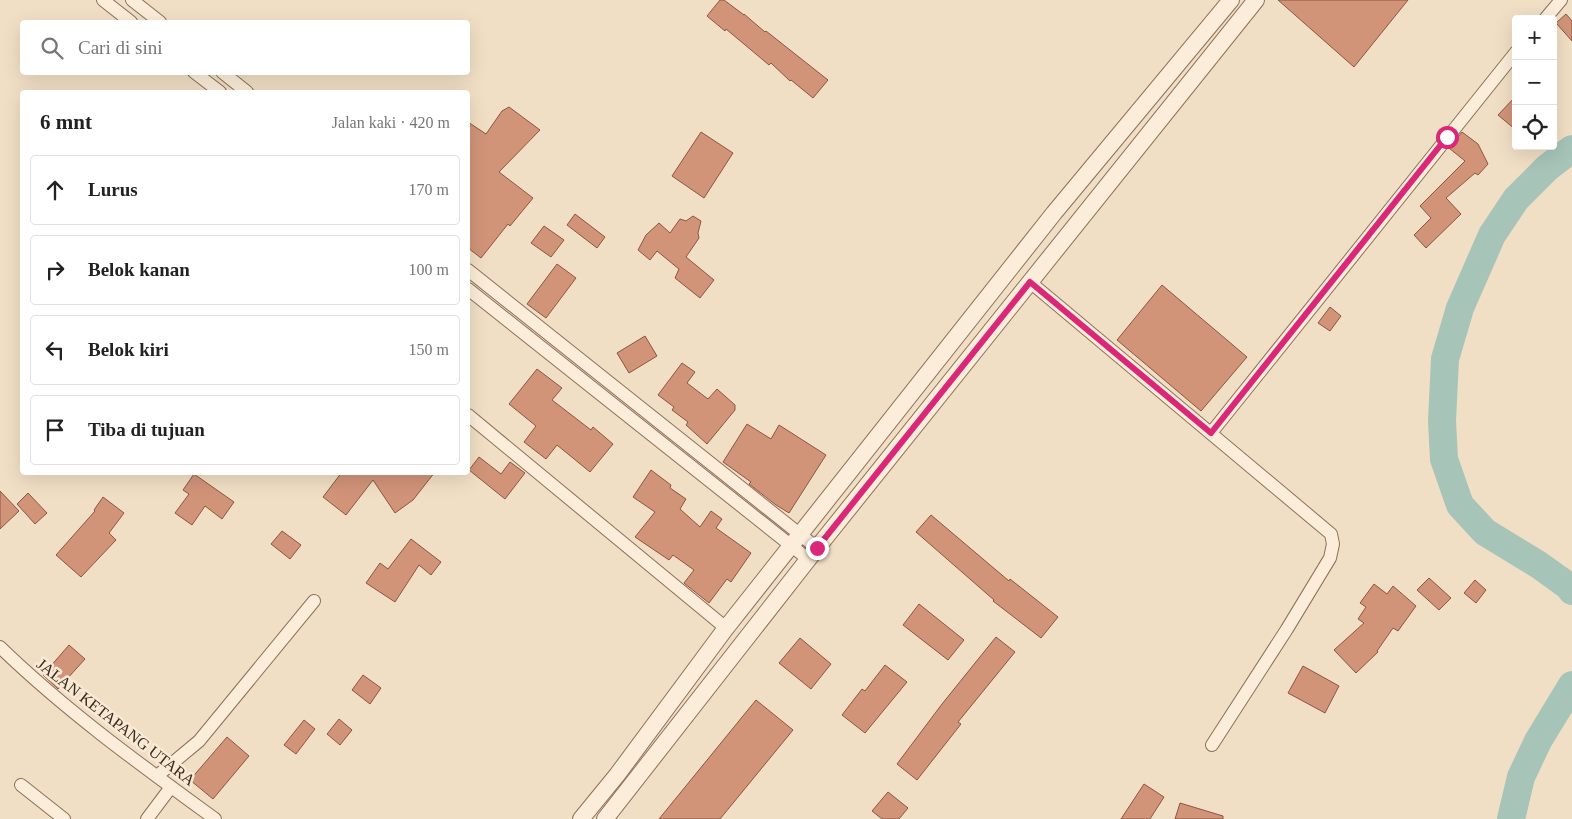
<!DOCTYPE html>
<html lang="id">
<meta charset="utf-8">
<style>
body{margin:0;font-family:"Times New Roman",serif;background:#f2f2f2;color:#222}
.controls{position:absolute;right:15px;top:15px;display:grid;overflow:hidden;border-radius:5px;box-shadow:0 5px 20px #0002}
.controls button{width:45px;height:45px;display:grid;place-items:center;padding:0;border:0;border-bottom:1px solid #e0e0e0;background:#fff;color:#222;font:25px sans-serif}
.stop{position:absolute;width:15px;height:15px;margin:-11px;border:4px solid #db2777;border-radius:50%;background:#fff}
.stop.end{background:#db2777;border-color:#fff;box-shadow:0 1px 5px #0008}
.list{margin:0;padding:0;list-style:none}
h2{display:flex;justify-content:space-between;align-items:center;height:65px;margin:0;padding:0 20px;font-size:21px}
h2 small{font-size:16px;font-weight:400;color:#767676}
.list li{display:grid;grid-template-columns:32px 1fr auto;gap:15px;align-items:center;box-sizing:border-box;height:70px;margin:0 10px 10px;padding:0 10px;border:1px solid #e0e0e0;border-radius:5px}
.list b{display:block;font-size:19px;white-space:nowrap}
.list em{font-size:16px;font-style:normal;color:#767676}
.icon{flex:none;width:28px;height:28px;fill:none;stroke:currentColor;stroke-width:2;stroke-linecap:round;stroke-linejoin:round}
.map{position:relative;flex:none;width:1572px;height:819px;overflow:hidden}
.search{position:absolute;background:#fff;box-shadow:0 5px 20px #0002;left:20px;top:20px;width:450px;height:55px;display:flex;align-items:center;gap:12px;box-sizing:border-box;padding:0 18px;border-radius:5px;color:#767676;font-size:19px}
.panel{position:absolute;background:#fff;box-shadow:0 5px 20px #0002;left:20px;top:90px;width:450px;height:385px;border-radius:5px}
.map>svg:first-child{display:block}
</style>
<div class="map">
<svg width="1572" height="819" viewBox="0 0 1572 819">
<rect width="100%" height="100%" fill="#f1dfc5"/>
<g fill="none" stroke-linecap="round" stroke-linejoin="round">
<!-- river -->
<g stroke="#a7c4b8" stroke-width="28">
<path d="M 1572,149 L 1547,168 L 1516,199 L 1492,235 L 1460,308 L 1445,359 L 1442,421 L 1444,459 L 1460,505 L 1485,532 L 1539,565 L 1568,586 L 1572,591"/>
<path d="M 1511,819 L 1521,777 L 1538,741 L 1572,685"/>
</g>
</g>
<!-- building -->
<g fill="#d19479" stroke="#8e553e">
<path d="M 720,0 L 724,0 L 744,15 L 744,14 L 765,32 L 766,31 L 828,80 L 813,98 L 791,80 L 790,81 L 771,63 L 769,65 L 726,29 L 725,31 L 707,16 Z"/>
<path d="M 1278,0 L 1408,0 L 1354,67 Z"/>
<path d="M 1566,14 L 1572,21 L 1572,41 L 1556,23 Z"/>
<path d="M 1516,96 L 1516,130 L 1498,115 Z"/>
<path d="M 509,107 L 540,130 L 499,172 L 533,198 L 510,226 L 508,224 L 481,258 L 468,248 L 468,122 L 486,134 L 502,111 Z"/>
<path d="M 701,132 L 733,153 L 704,198 L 672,176 Z"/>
<path d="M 1462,132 L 1478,144 L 1488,164 L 1478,175 L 1475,173 L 1446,198 L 1461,214 L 1426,248 L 1414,235 L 1431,218 L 1420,206 L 1465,161 L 1449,148 Z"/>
<path d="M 575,214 L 605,237 L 597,248 L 567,225 Z"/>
<path d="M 693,216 L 701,221 L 698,233 L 699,238 L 686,257 L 714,280 L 700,298 L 675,278 L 679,269 L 657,251 L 650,260 L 638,250 L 646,235 L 659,223 L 670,233 L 680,219 L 686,221 Z"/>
<path d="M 544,226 L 564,240 L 551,257 L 531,243 Z"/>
<path d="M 557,264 L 576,278 L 546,318 L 527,304 Z"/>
<path d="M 1162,285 L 1247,357 L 1201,411 L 1117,340 Z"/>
<path d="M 1330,307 L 1341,316 L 1330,331 L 1318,323 Z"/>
<path d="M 645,336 L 657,356 L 629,373 L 617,353 Z"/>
<path d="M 682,363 L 695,372 L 687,383 L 708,399 L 717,389 L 735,405 L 735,410 L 707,444 L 686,425 L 688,422 L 672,410 L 674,407 L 658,395 Z"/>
<path d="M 537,369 L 562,388 L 552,400 L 591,430 L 593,427 L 613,444 L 590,472 L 557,445 L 546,459 L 524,442 L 536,426 L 509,404 Z"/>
<path d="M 747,424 L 771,439 L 779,425 L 826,455 L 789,513 L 776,505 L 749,484 L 751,482 L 723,462 Z"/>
<path d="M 479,457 L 501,474 L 510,462 L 525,473 L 505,499 L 469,470 Z"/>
<path d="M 651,470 L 671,485 L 670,488 L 686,499 L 680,509 L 700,527 L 711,511 L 722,519 L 716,528 L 751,553 L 731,582 L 727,579 L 709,603 L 684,583 L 694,570 L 673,555 L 669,560 L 635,537 L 655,512 L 633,497 Z"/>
<path d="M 342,472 L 435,472 L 413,500 L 395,513 L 373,480 L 346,515 L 323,497 Z"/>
<path d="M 194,474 L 234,502 L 222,519 L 205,506 L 192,525 L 175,513 L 189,494 L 183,490 Z"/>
<path d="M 0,491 L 19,511 L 0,529 Z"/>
<path d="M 28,493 L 47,513 L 35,524 L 17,504 Z"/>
<path d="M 103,497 L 124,513 L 109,533 L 116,540 L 81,577 L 56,555 L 95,511 L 94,510 Z"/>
<path d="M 931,515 L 1009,581 L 1010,579 L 1058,617 L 1041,638 L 993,601 L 994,600 L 916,532 Z"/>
<path d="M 282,531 L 301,545 L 290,559 L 271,544 Z"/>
<path d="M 411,539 L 441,562 L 431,575 L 419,565 L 395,602 L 366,583 L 380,563 L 388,569 Z"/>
<path d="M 1429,578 L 1451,598 L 1439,610 L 1417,590 Z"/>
<path d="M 1475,580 L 1486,590 L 1476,603 L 1464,593 Z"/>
<path d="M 1374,584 L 1387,594 L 1393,586 L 1416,606 L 1398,631 L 1393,628 L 1377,651 L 1378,652 L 1356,673 L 1334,650 L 1364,623 L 1358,619 L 1366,607 L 1360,603 Z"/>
<path d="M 919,604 L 964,640 L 948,660 L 903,625 Z"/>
<path d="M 996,637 L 1015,652 L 958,722 L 961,724 L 917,780 L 897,764 L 942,704 Z"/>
<path d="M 800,638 L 831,664 L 811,689 L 779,663 Z"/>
<path d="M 69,645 L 85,659 L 58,689 L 43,675 Z"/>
<path d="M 885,665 L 907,682 L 865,733 L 842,715 L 862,689 L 865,691 Z"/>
<path d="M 1303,666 L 1339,686 L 1325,713 L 1288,693 Z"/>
<path d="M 363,675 L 381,688 L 370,704 L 352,690 Z"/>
<path d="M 756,700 L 793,730 L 720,819 L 659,819 Z"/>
<path d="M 339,719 L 352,730 L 340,745 L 327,734 Z"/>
<path d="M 304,720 L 315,729 L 296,754 L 284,745 Z"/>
<path d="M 227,737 L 249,756 L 213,799 L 190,780 Z"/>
<path d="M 1144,784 L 1164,797 L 1150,819 L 1121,819 Z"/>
<path d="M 888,792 L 908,808 L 899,819 L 882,819 L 872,811 Z"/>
<path d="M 1180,803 L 1223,816 L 1223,819 L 1175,819 Z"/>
</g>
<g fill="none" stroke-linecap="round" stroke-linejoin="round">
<!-- minor casing -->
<g stroke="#8d705a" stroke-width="14">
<g id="minor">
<path d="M 103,0 L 131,22"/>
<path d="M 132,0 L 160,22"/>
<path d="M 1545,19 L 1561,0"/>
<path d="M 194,72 L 220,92"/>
<path d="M 222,72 L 247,92"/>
<path d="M 468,270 L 817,548"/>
<path d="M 1030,282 L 1331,534 L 1333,544 L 1330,558 L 1287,629 L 1212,745"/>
<path d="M 468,289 L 808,559"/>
<path d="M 468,415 L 726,628"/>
<path d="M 1211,433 L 1516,52"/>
<path d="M 0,647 C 66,711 141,765 215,819"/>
<path d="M 157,776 L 199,741 L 314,601"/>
<path d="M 21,785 L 64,819"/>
<path d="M 147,819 L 171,787"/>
</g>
</g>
<!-- tertiary casing -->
<g stroke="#8d705a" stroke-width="18">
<g id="tertiary">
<path d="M 581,819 L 617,775 L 726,628 L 1054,213 L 1231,0"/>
<path d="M 605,819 L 817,548 L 1256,0"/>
</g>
</g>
<!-- minor -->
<use href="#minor" stroke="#fbedd9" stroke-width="12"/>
<!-- tertiary -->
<use href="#tertiary" stroke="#fbedd9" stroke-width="16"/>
</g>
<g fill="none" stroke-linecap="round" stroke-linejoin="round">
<!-- route -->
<path stroke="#db2777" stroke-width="6" d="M 817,548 L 1030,282 L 1211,433 L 1447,137"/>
</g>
<g text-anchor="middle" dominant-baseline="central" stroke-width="5" stroke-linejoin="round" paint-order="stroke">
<!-- street labels -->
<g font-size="16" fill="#3d2a1e" stroke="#f8ead5">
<text transform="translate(116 722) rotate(38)">JALAN KETAPANG UTARA</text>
</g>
</g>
</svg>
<div class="controls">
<button>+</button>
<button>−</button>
<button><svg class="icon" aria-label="locate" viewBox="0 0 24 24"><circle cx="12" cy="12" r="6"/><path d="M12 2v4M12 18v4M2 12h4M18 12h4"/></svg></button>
</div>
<div class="stop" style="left:1447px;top:137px"></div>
<div class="stop end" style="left:817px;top:548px"></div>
<div class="search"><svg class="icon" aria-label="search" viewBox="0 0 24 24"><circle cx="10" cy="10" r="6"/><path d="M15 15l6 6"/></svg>Cari di sini</div>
<section class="panel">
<h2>6 mnt<small>Jalan kaki · 420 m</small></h2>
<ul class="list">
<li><svg class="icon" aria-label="ahead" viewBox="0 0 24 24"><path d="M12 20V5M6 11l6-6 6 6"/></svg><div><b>Lurus</b></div><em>170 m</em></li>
<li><svg class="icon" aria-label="right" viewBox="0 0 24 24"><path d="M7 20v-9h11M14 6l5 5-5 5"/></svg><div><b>Belok kanan</b></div><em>100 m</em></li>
<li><svg class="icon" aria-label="left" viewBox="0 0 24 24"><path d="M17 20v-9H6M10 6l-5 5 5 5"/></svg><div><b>Belok kiri</b></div><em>150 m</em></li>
<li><svg class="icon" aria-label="arrive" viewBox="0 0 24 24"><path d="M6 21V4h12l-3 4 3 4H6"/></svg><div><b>Tiba di tujuan</b></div></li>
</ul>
</section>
</div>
